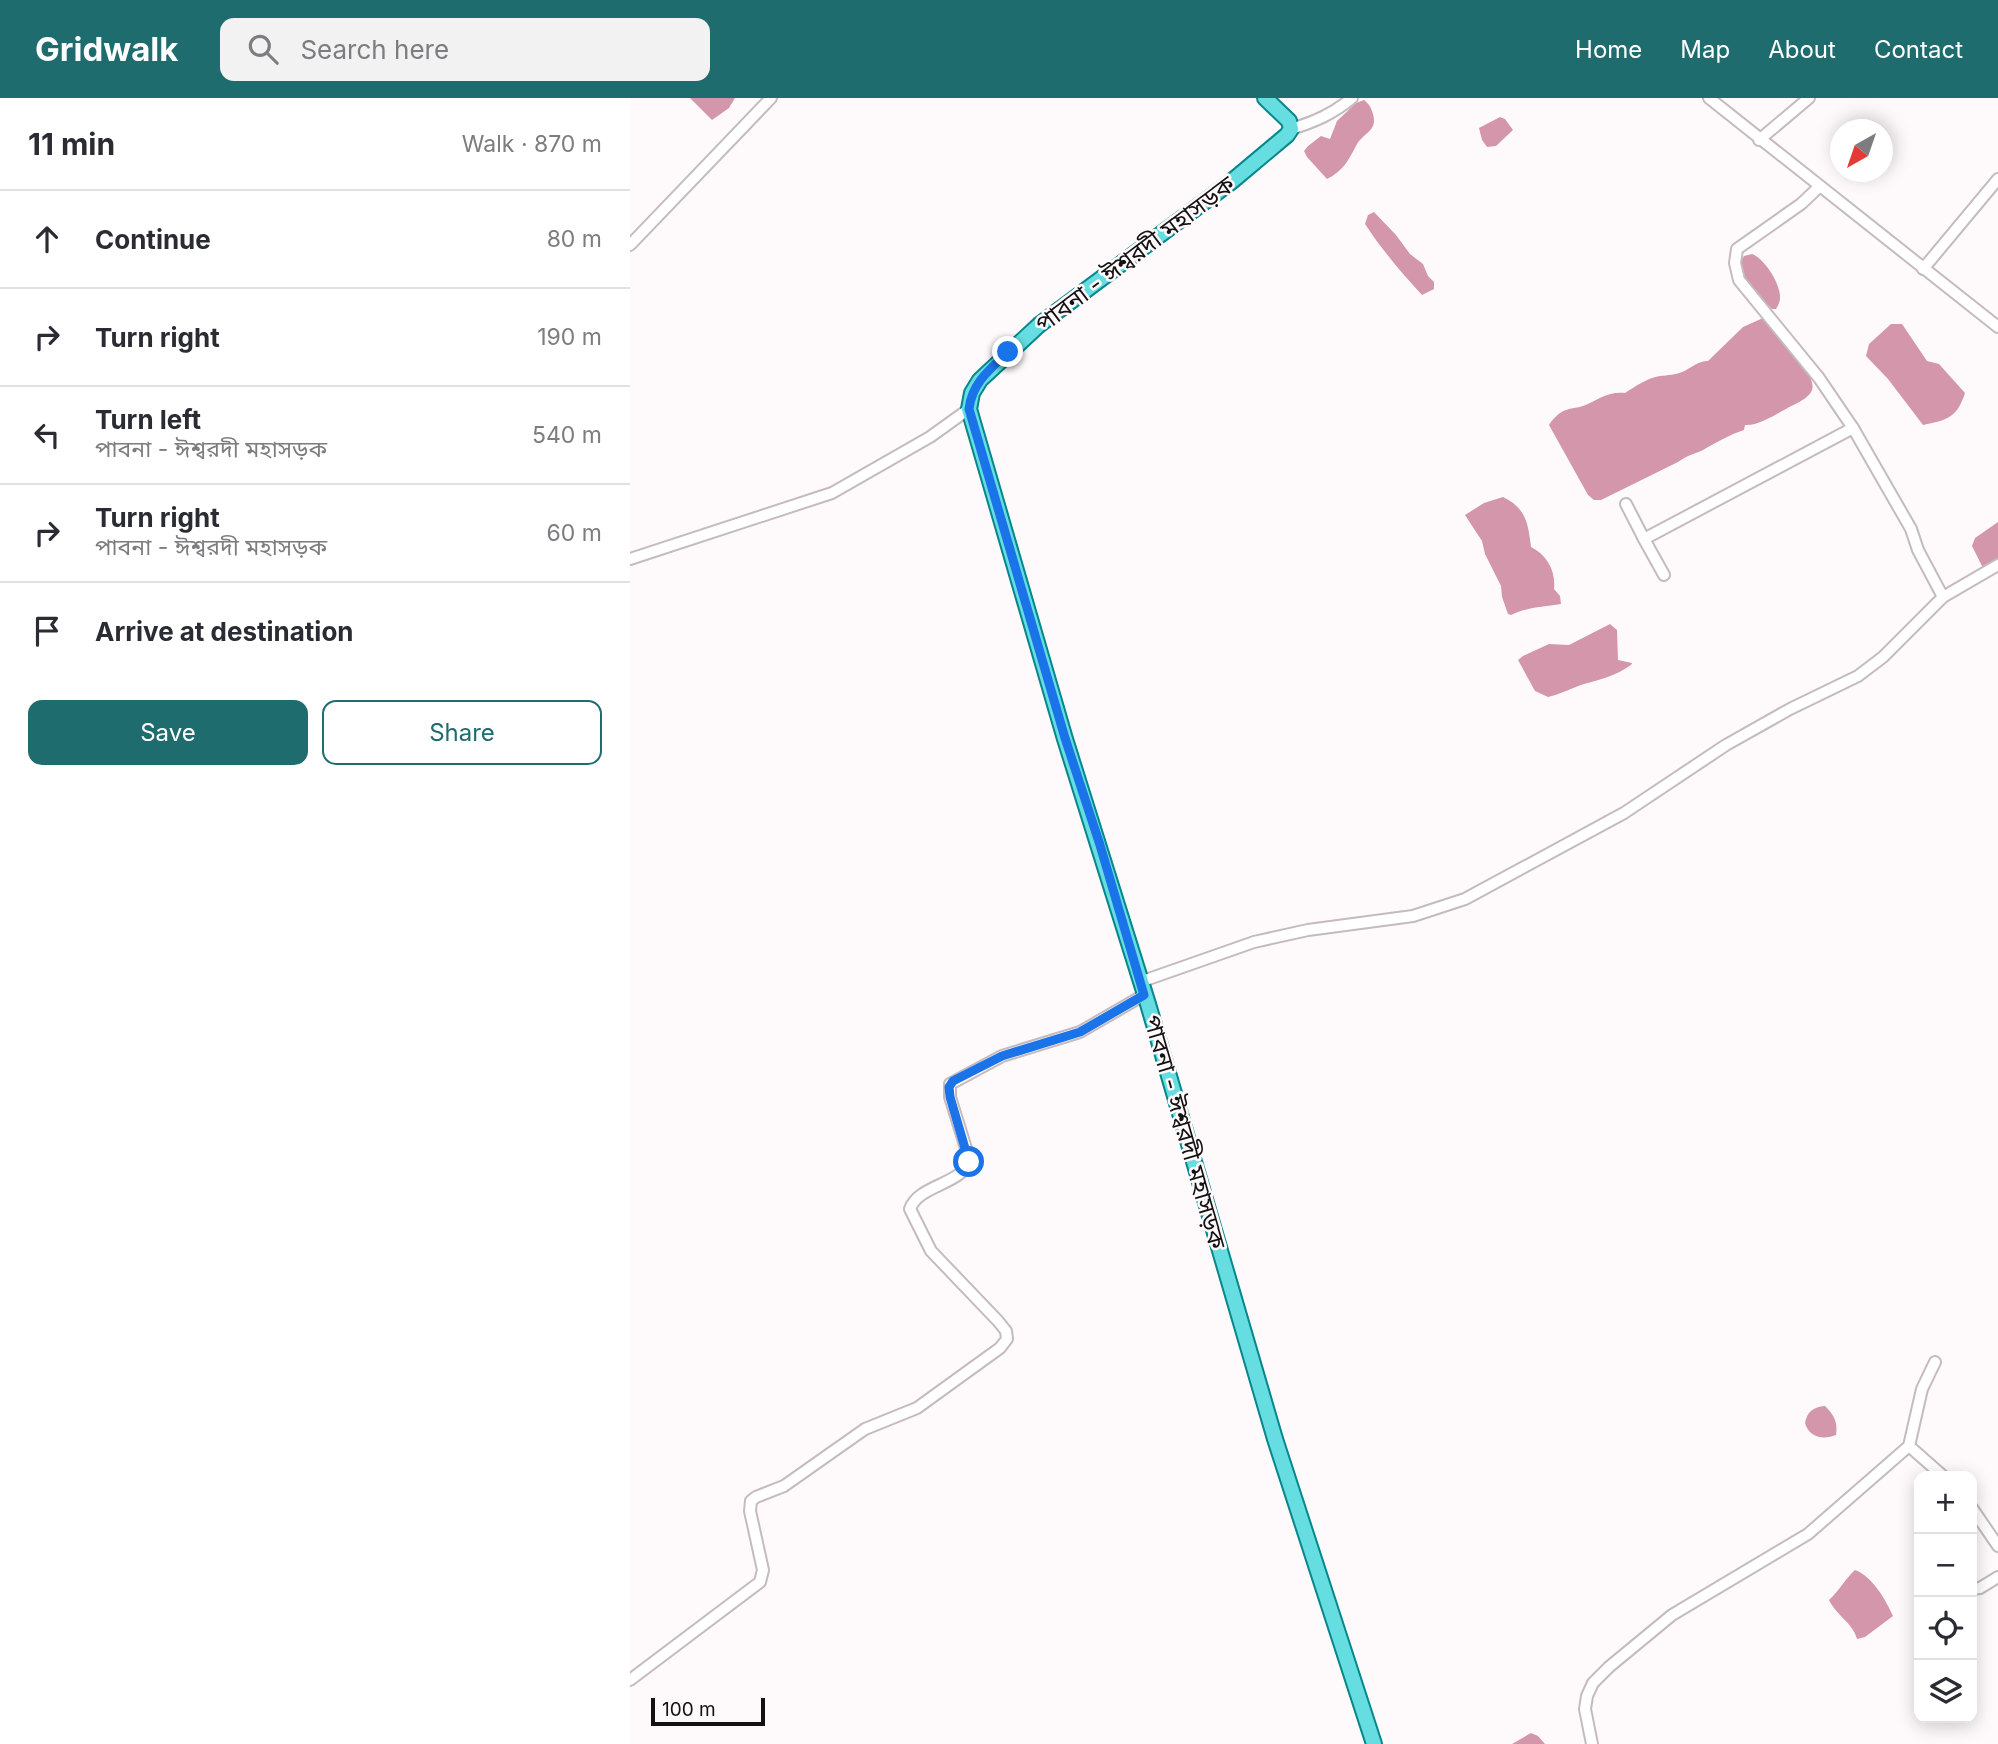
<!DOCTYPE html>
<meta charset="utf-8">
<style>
body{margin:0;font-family:Inter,"Noto Sans Bengali",sans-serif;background:#f2f2f3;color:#2b2b33}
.controls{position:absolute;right:21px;bottom:21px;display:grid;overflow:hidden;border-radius:14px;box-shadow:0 4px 18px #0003}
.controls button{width:63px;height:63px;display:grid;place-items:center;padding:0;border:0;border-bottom:2px solid #e1e1e2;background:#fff;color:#2b2b33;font:35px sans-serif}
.compass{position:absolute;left:1200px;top:21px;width:63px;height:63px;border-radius:50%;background:#fff;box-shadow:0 4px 18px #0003;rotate:220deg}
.scale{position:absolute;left:21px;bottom:18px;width:114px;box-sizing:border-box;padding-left:7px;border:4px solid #141112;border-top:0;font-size:19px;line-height:24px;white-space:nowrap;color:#141112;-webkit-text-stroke:5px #fefafc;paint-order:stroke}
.stop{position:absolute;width:21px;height:21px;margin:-16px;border:5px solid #1a73e8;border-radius:50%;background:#fff}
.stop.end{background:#1a73e8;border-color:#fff;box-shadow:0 2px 7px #0008}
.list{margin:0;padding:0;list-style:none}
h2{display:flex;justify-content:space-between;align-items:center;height:91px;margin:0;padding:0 28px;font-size:30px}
h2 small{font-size:23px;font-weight:400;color:#7c7c81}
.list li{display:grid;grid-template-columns:46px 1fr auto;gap:21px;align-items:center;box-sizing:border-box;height:98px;padding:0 28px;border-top:2px solid #e1e1e2}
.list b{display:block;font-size:26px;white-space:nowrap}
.list p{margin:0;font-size:23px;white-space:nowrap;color:#7c7c81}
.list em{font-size:23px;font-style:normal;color:#7c7c81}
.actions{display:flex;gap:14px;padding:21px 28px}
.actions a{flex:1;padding:16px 0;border:2px solid #1f6c6f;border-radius:14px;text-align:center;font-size:24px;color:#1f6c6f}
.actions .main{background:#1f6c6f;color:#fff}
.icon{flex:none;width:38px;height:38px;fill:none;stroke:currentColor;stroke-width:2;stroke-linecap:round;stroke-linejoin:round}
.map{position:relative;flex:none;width:1368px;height:1646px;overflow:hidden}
header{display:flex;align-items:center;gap:42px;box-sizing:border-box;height:98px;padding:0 35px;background:#1f6c6f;color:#fff}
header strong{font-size:33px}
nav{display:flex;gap:38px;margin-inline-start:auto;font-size:24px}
.search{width:490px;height:63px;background:#f2f2f3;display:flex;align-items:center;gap:18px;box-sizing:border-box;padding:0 24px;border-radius:14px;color:#7c7c81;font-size:26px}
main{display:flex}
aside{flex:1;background:#fff}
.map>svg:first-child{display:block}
</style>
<header>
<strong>Gridwalk</strong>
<div class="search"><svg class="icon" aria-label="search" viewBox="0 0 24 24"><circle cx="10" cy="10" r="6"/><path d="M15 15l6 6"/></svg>Search here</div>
<nav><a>Home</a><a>Map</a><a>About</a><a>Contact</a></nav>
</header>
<main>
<aside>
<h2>11 min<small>Walk · 870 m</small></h2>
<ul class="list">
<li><svg class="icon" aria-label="ahead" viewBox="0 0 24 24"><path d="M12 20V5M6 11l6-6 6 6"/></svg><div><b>Continue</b></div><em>80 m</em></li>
<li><svg class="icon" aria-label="right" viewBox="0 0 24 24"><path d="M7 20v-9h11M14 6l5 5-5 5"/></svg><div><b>Turn right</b></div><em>190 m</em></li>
<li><svg class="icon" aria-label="left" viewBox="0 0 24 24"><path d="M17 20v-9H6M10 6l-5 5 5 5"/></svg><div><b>Turn left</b><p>পাবনা - ঈশ্বরদী মহাসড়ক</p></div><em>540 m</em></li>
<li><svg class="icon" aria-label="right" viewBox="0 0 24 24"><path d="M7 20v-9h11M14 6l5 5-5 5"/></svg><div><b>Turn right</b><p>পাবনা - ঈশ্বরদী মহাসড়ক</p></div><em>60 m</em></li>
<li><svg class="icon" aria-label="arrive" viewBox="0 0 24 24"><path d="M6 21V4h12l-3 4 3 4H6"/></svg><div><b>Arrive at destination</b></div></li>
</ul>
<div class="actions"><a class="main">Save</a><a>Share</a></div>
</aside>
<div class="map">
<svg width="1368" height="1646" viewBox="0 0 1368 1646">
<rect width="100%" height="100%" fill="#fefafc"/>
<!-- water -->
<g fill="#d496ab">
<path d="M 60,0 L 105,0 L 99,10 L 82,22 Z"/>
<path d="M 734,2 C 739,6 741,9 743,16 C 748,34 733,34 726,48 C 718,63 713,73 697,81 L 677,59 L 674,53 L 678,48 L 691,38 L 700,41 L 707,23 L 726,5 Z"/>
<path d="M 870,19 L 875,21 L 883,32 L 866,48 L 857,49 L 852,42 L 849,30 Z"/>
<path d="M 744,114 L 766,137 L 780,156 L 793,166 L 798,178 L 804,184 L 804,191 L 792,197 C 771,174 752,152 735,126 L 738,117 Z"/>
<path d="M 1122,156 C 1134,160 1151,186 1150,200 C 1150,204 1148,208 1146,211 L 1142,211 C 1126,196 1113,186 1111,163 L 1114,158 Z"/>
<path d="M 1133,220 C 1145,231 1188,276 1182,292 C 1179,301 1164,306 1156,311 C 1144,317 1128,328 1115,327 L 1114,332 C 1099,337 1087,344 1073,352 C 1064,356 1056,358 1048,364 L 971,402 L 964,402 L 958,397 L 919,327 C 922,322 929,314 936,312 C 941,310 947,310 953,308 C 968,302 978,293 995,295 C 1006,288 1017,280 1030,278 C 1038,277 1045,277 1052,274 C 1062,270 1067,263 1078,263 L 1113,229 Z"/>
<path d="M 1261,226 L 1272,226 L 1297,263 L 1309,266 L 1335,295 C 1327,320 1317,322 1293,327 L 1258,281 L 1236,258 L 1239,246 Z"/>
<path d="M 873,399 C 896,410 898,425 901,449 C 917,457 926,473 924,491 L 930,498 L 931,506 C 912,509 898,509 881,517 L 878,516 L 872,499 L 871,488 L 855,456 L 852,443 L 835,417 L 854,405 Z"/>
<path d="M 1368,424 L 1368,464 L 1356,469 L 1352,468 L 1342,448 L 1345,440 Z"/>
<path d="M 980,526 L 987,532 L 988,562 L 1002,565 L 1001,567 C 985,578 972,581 954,586 C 942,590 931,596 918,599 L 905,593 L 888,562 L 893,558 L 919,546 L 939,547 Z"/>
<path d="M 1195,1308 C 1204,1317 1208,1324 1206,1337 C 1194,1342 1179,1340 1175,1325 C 1177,1314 1183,1309 1195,1308 Z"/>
<path d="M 1225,1472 C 1242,1478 1256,1502 1263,1518 L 1235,1539 L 1227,1541 C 1223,1525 1206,1517 1199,1502 C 1209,1493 1215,1481 1225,1472 Z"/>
<path d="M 901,1635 L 908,1638 L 915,1646 L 882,1646 Z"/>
</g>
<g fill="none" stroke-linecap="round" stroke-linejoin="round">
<!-- minor casing -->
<g stroke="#c5bbbe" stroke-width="14">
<g id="minor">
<path d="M 1079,0 L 1368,229"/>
<path d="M 661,31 C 684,24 703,16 722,0"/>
<path d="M 1129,42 L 1179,0"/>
<path d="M 1189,89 L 1171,106 L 1107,151 L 1105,165 L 1109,182 L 1189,280 L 1223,330 L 1281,431 L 1288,452 L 1313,499"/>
<path d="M 0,147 L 141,0"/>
<path d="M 1293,171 L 1368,81"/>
<path d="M 996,406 L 1014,441"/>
<path d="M 0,461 L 202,395 L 300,339 L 339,311"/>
<path d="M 1034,477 L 1014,441 L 1223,330"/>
<path d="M 510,884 L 624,844 L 678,832 L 783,818 L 835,801 L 994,715 L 1096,647 L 1160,611 L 1228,578 L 1253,559 L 1313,499 L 1368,467"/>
<path d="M 1279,1348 L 1313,1378"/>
<path d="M 1342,1410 L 1368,1448"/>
<path d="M 1342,1491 L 1350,1490 L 1368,1479"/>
<path d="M 0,1582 L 130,1484 L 133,1472 L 120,1413 L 121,1403 L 126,1399 L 154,1388 L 235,1331 L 287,1310 L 370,1250 L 377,1241 L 376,1233 L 368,1223 L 301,1153 L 280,1111 C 288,1086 337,1086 339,1060 L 320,999 L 320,986 L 372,958 L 450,934 L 514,897"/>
<path d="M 962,1646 L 955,1611 L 957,1598 L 963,1585 L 979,1569 L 1042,1517 L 1178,1436 L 1279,1348 L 1292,1291 L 1305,1264"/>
</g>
</g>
<!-- major casing -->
<g stroke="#07878b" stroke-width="18">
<path id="major" d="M 635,0 L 659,23 L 661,31 L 657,37 L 601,84 L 409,227 L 350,282 L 342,295 L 339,311 L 435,641 L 518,906 L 645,1341 L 744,1646"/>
</g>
<!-- minor -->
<use href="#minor" stroke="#fff" stroke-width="10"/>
<!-- major -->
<use href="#major" stroke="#66dde0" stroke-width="14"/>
</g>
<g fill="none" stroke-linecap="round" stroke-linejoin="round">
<!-- route -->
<path stroke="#1a73e8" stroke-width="9" d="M 339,1064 L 320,999 L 319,989 L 323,983 L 372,958 L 450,934 L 514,897 L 470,747 L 435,640 L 339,311 C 342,285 360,271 378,254"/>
</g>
<g text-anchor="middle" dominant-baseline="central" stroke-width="5" stroke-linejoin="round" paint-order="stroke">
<!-- street labels -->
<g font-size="24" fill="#141112" stroke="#fefafc">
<text transform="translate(505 156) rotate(-37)">পাবনা - ঈশ্বরদী মহাসড়ক</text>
<text transform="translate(555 1034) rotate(74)">পাবনা - ঈশ্বরদী মহাসড়ক</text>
</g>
</g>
</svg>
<div class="controls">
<button>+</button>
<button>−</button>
<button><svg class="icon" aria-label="locate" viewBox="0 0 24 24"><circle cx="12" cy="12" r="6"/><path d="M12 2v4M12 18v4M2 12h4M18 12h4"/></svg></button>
<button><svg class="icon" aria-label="layers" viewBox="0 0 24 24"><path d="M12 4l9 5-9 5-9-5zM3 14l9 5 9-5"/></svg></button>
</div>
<svg class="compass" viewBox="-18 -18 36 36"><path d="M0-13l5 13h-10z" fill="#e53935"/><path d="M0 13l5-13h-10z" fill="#7c7c81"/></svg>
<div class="scale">100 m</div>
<div class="stop" style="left:339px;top:1064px"></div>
<div class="stop end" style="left:378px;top:254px"></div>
</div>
</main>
